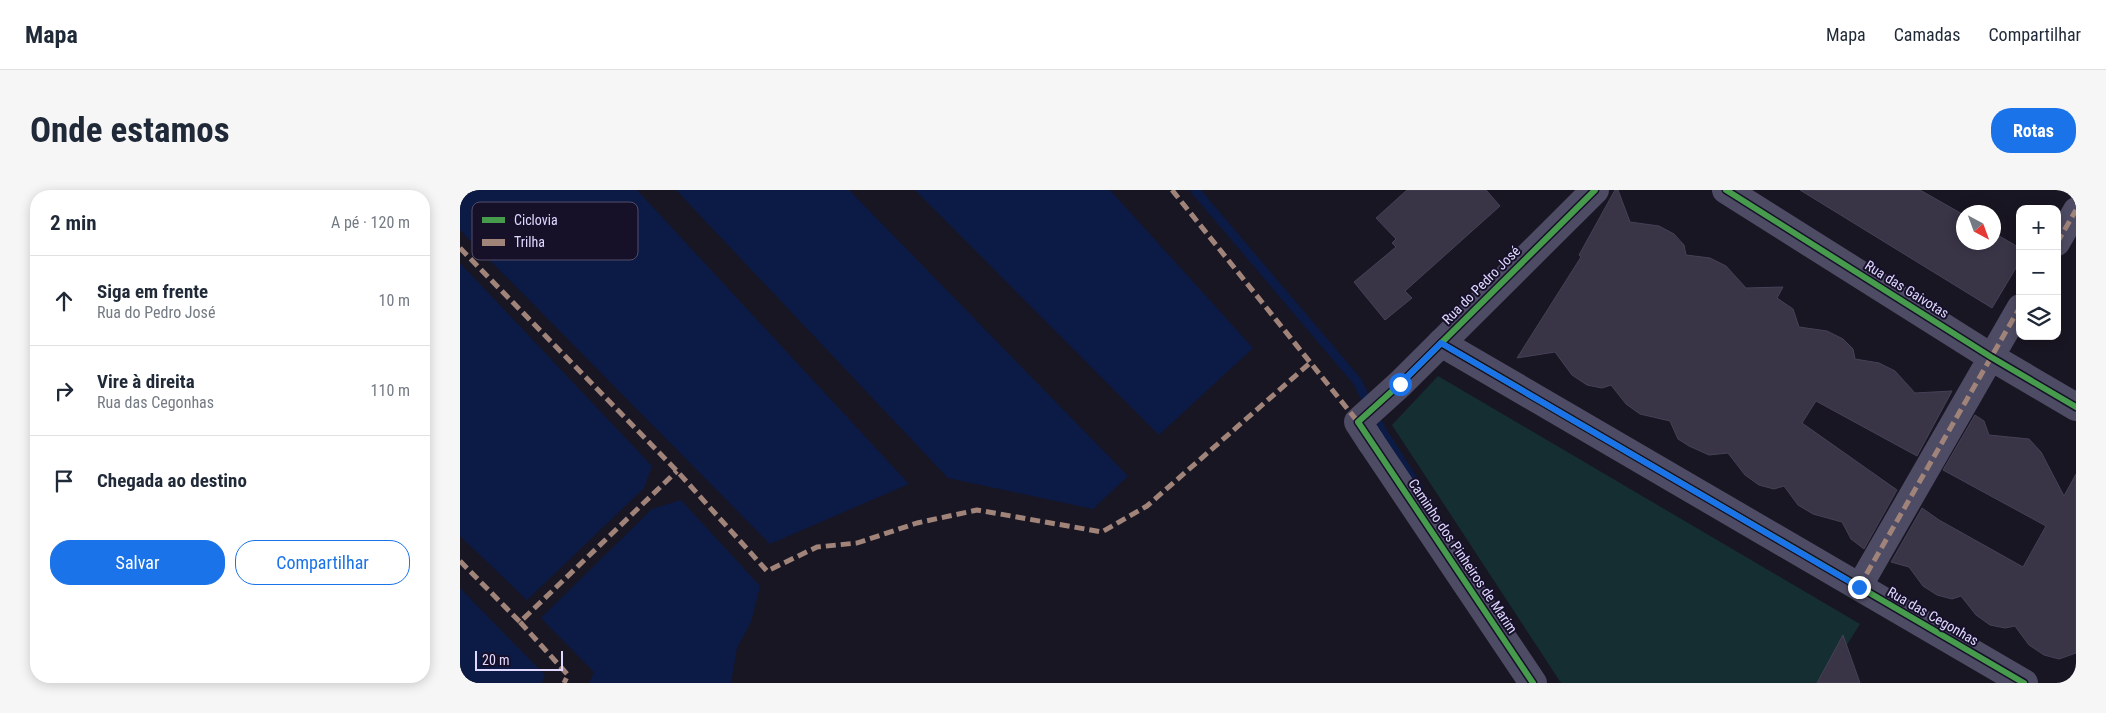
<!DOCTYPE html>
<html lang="pt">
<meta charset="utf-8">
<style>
body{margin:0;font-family:"Roboto Condensed",sans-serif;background:#f6f6f7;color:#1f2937}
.controls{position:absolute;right:15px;top:15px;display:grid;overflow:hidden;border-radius:10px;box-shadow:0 2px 12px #0003}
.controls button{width:45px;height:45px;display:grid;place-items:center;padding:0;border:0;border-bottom:1px solid #e0e1e3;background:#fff;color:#1f2937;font:25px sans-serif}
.compass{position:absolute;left:1496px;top:15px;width:45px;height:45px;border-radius:50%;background:#fff;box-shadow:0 2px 12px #0003;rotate:139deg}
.scale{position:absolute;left:15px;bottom:12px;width:88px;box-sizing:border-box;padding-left:5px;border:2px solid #e0d8ff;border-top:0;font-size:14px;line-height:18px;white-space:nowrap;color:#e0d8ff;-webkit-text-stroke:4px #161029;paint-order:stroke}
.stop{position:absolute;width:15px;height:15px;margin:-11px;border:4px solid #1a73e8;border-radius:50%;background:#fff}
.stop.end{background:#1a73e8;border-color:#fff;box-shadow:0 1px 5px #0008}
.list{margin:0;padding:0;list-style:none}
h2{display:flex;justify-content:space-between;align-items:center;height:65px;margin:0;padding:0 20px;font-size:21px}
h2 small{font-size:16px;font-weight:400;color:#747a83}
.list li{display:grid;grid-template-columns:32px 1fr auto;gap:15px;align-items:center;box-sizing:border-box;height:90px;padding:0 20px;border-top:1px solid #e0e1e3}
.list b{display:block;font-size:19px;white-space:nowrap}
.list p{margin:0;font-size:16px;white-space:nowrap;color:#747a83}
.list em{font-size:16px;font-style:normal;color:#747a83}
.actions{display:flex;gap:10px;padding:15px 20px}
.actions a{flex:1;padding:11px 0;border:1px solid #1a73e8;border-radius:20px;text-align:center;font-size:18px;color:#1a73e8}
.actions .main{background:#1a73e8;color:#fff}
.icon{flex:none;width:28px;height:28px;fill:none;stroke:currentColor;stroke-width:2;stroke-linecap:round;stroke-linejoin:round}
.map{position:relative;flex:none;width:1616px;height:493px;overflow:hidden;border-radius:20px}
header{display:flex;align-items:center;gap:30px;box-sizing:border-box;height:70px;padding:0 25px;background:#fff;border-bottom:1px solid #e0e1e3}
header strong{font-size:24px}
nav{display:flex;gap:28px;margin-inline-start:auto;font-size:18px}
.intro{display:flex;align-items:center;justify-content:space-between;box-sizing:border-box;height:120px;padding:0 30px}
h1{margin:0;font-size:35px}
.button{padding:12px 22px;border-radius:20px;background:#1a73e8;color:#fff;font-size:18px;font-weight:700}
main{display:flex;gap:30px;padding:0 30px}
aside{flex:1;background:#fff;border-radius:20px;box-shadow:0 2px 12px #0003}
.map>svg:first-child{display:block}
</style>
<header>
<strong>Mapa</strong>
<nav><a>Mapa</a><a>Camadas</a><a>Compartilhar</a></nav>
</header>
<div class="intro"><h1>Onde estamos</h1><a class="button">Rotas</a></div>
<main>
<aside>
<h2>2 min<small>A pé · 120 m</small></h2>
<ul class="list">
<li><svg class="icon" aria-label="ahead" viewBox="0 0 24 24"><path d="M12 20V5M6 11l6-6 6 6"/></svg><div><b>Siga em frente</b><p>Rua do Pedro José</p></div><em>10 m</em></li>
<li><svg class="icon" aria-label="right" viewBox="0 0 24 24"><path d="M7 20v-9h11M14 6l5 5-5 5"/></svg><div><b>Vire à direita</b><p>Rua das Cegonhas</p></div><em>110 m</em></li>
<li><svg class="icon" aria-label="arrive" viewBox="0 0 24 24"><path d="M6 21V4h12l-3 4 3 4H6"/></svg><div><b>Chegada ao destino</b></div></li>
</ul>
<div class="actions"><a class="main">Salvar</a><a>Compartilhar</a></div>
</aside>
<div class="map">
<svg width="1616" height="493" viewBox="0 0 1616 493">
<rect width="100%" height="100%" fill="#191623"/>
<!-- green -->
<path fill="#142e32" d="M 978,186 L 1400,434 L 1363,493 L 1101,493 L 932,235 Z"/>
<!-- water -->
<g fill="#0b1b46">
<path d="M 0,0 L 177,0 L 449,294 L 310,354 L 0,40 Z"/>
<path d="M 216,0 L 389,0 L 668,286 L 633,319 L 488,288 Z"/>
<path d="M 455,0 L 650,0 L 793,158 L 699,245 Z"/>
<path d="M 0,73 L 192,276 L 184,298 L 67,410 L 0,346 Z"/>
<path d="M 221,310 L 300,396 L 291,432 L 277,458 L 271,493 L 129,493 L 134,482 L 81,428 L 192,319 Z"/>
<path d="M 0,398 L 85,485 L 82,493 L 0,493 Z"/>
</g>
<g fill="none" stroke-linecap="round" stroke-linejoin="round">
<!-- stream -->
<path stroke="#0b1b46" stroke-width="9" d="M 735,0 L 897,191 L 922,241 L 959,299"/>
</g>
<!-- building -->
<g fill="#393446" stroke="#464157">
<path d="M 947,0 L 1026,0 L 1040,16 L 945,101 L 952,108 L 925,130 L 894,92 L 936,57 L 932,53 L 936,49 L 916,28 Z"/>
<path d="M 1155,0 L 1158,0 L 1170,32 L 1199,36 L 1214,44 L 1224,55 L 1226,65 L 1250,68 L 1266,76 L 1286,98 L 1323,97 L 1317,108 L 1333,119 L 1339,137 L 1367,141 L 1383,149 L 1393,159 L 1395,169 L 1419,173 L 1435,181 L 1455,203 L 1492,201 L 1457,266 L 1356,211 L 1342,233 L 1437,300 L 1404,359 L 1391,349 L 1382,332 L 1353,324 L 1338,315 L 1324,296 L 1314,299 L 1299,295 L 1285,285 L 1268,263 L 1249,265 L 1229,256 L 1218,249 L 1210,231 L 1180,224 L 1166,214 L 1151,195 L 1142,198 L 1127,195 L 1112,185 L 1095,162 L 1057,168 L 1121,67 L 1119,65 Z"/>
<path d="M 1340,0 L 1460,0 L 1504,25 L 1504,52 L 1534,52 L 1534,43 L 1560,58 L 1560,71 L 1532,118 Z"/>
<path d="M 1515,225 L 1524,231 L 1529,245 L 1569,249 L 1581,262 L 1604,306 L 1616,284 L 1616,463 L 1599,469 L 1584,465 L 1569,455 L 1555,436 L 1545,438 L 1530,435 L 1516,425 L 1501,406 L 1492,409 L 1477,405 L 1463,396 L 1449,377 L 1431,372 L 1462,318 L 1479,330 L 1563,377 L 1586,336 L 1483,280 Z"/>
<path d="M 1383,445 L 1400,493 L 1357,493 Z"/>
</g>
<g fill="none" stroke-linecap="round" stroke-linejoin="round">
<!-- pedestrian -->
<g stroke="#4e4b64" stroke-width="26">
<path d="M 1597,53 L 1616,20"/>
<path d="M 1399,397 L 1560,117"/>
</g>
<!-- minor -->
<g stroke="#4e4b64" stroke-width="28">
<path d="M 1266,0 L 1531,167 L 1616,217"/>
<path d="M 981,153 L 1564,493"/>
<path d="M 911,252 L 1073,493"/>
</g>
<!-- tertiary -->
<path stroke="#4e4b64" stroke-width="28" d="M 911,252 L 898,232 L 940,194 L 1135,0"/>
<!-- quiet -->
<g stroke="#a18479" stroke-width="5" stroke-dasharray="10 5" stroke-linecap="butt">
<path d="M 712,0 L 898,232"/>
<path d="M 1597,53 L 1616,20"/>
<path d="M 0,58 L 217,281 L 307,381 L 357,357 L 397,353 L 457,333 L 517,320 L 642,342 L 687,316 L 850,173"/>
<path d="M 0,371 L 60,432 L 217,281"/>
<path d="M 1399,397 L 1560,117"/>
<path d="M 60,432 L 108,485 L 104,493"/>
</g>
<!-- cycleway casing -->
<g stroke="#161029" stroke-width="9">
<g id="cycleway">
<path d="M 1266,0 L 1531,167 L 1616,217"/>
<path d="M 981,153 L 1564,493"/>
<path d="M 1073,493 L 898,232 L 940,194 L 1135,0"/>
</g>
</g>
<!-- cycleway -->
<use href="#cycleway" stroke="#469c4c" stroke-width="6"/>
</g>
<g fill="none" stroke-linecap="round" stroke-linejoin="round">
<!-- route -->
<path stroke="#1a73e8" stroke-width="6" d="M 940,194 L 981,153 L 1399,397"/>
</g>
<g text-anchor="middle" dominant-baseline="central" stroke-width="4" stroke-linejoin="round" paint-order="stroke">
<!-- street labels -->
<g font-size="14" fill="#e0d8ff" stroke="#161029">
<text transform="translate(1021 95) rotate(-45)">Rua do Pedro José</text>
<text transform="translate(1447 99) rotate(32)">Rua das Gaivotas</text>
<text transform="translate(1003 366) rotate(56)">Caminho dos Pinheiros de Marim</text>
<text transform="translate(1473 426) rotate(30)">Rua das Cegonhas</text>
</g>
</g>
<!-- legend -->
<rect x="12" y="12" width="166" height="58" rx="8" fill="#161029" stroke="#534c69" stroke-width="1"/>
<rect x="22" y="27" width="23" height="6" fill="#469c4c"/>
<rect x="22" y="49" width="23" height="7" fill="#a18479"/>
<g font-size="14" fill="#e0d8ff">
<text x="54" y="35">Ciclovia</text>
<text x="54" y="57">Trilha</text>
</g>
</svg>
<div class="controls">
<button>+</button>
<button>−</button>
<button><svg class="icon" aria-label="layers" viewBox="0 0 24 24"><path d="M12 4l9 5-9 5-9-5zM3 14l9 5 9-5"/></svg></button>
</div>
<svg class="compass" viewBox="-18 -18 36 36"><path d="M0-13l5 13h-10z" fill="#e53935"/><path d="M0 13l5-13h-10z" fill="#747a83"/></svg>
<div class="scale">20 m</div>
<div class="stop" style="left:940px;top:194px"></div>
<div class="stop end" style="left:1399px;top:397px"></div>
</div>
</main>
